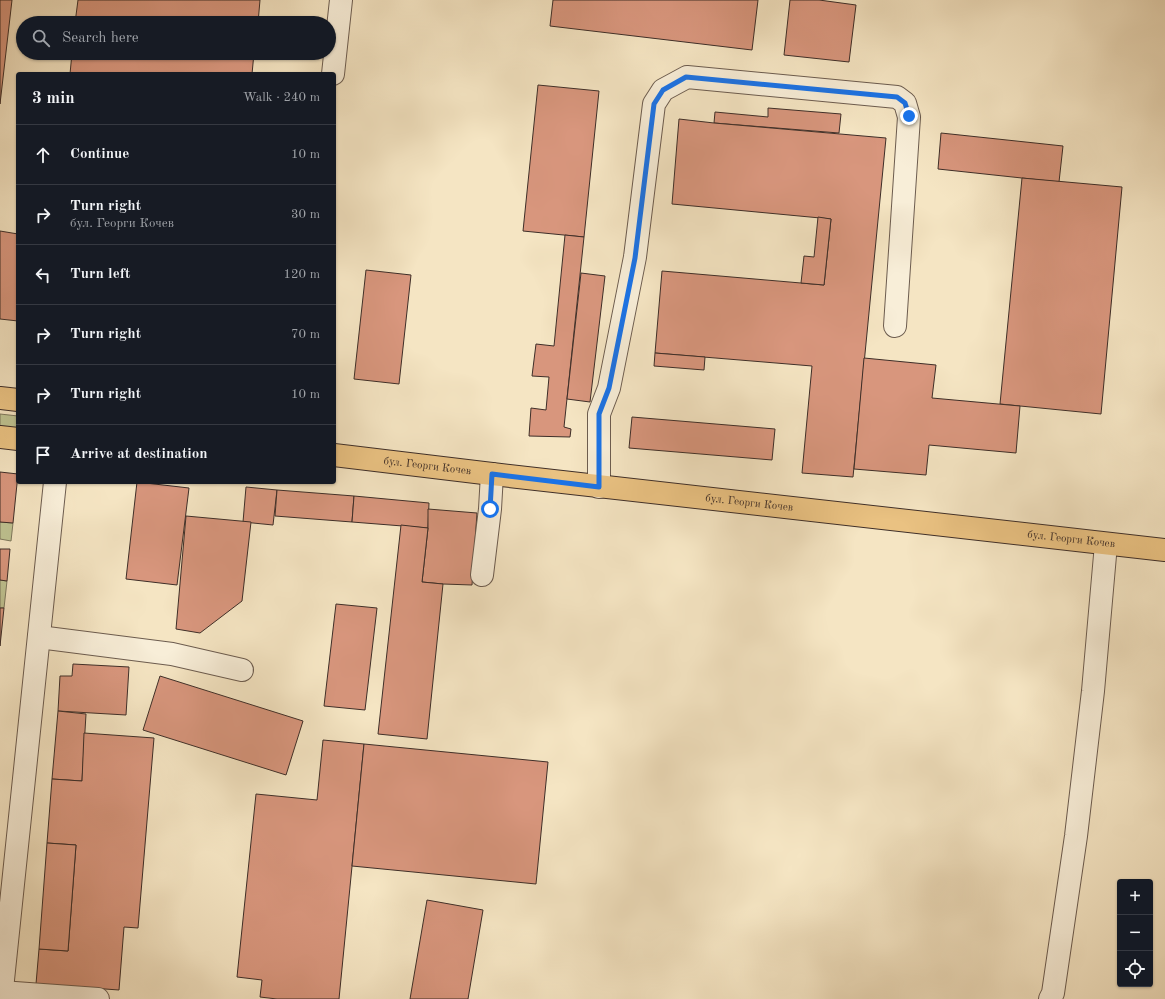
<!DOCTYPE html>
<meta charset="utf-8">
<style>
body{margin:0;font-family:"Old Standard TT",serif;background:#242831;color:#f1f3f6}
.controls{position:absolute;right:12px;bottom:12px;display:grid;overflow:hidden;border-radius:4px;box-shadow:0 1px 3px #0004}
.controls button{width:36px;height:36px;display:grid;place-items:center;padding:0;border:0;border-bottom:1px solid #363941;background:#171b24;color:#f1f3f6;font:20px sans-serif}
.stop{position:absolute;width:12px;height:12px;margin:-9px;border:3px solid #1a73e8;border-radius:50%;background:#fff}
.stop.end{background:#1a73e8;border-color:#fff;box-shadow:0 1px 4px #0008}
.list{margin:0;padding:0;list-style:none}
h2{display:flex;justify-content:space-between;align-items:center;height:52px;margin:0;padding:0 16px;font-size:17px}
h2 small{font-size:13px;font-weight:400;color:#9ea1a6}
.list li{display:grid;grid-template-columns:26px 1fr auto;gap:12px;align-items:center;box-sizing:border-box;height:60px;padding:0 16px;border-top:1px solid #363941}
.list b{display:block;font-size:15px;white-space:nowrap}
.list p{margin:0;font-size:13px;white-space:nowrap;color:#9ea1a6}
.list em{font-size:13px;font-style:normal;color:#9ea1a6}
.icon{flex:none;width:22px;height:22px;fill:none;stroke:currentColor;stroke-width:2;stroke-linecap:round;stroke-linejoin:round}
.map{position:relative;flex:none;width:1165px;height:999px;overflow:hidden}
.search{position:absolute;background:#171b24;box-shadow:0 1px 3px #0004;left:16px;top:16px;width:320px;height:44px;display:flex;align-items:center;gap:10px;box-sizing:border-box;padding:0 14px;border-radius:22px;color:#9ea1a6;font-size:15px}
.panel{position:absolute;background:#171b24;box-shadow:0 1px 3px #0004;left:16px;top:72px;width:320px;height:412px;border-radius:4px}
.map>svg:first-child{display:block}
</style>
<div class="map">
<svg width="1165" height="999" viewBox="0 0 1165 999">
<rect width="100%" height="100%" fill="#f5e5c3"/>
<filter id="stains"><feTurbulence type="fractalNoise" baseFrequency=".005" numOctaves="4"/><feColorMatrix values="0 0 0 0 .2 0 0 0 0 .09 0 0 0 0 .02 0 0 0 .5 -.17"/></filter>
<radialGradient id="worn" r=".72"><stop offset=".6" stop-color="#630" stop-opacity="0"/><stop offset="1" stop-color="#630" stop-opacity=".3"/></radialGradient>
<!-- green -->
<g fill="#bfc392" stroke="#7e785d">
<path d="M 0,414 L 18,416 L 18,428 L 0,427 Z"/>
<path d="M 0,522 L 13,523 L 11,541 L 0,539 Z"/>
<path d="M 0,580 L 7,581 L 4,608 L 0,608 Z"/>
</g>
<!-- building -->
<g fill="#d8967d" stroke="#3e2e28">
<path d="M 0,0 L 12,0 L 0,104 Z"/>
<path d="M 78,0 L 260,0 L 258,23 L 75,23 Z"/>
<path d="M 553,0 L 758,0 L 752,50 L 550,26 Z"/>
<path d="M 790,0 L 819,0 L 856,5 L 849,62 L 784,55 Z"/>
<path d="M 72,53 L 254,53 L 252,74 L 70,74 Z"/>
<path d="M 538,85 L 599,91 L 584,237 L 523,231 Z"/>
<path d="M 768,108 L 841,114 L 839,133 L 714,123 L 715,112 L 768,117 Z"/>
<path d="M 679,119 L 714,123 L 886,138 L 853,477 L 802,473 L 812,366 L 655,353 L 662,271 L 824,285 L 831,219 L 672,204 Z"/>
<path d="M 941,133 L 1063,146 L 1059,182 L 938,169 Z"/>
<path d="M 1022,178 L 1122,187 L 1101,414 L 1000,404 Z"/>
<path d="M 818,217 L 831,219 L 824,285 L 801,283 L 804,256 L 814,257 Z"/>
<path d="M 0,231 L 18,234 L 18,321 L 0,319 Z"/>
<path d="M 565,235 L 584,237 L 564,427 L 571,429 L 570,437 L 529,436 L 531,408 L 546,410 L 549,377 L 532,376 L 536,344 L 554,346 Z"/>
<path d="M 366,270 L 411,275 L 399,384 L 354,379 Z"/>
<path d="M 581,273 L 605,276 L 590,402 L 567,399 Z"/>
<path d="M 655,353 L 705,357 L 704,370 L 654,366 Z"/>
<path d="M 864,358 L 936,365 L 932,398 L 1020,406 L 1016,453 L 929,445 L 926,475 L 854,469 Z"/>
<path d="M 632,417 L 775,429 L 772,460 L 629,448 Z"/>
<path d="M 0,472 L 18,474 L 13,523 L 0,522 Z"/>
<path d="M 137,482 L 189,488 L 177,585 L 126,579 Z"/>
<path d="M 246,487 L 277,490 L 273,525 L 243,522 Z"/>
<path d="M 277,490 L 354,496 L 352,522 L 275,516 Z"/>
<path d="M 354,496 L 429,503 L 428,528 L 352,522 Z"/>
<path d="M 428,509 L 477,513 L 472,585 L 443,584 L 422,582 L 428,528 Z"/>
<path d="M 186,516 L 251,522 L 242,601 L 200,633 L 176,629 Z"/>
<path d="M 401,525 L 428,528 L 422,582 L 443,584 L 427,739 L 378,734 Z"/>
<path d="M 0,549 L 10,549 L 7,581 L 0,580 Z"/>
<path d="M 336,604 L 377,608 L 365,710 L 324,706 Z"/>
<path d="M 0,608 L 4,608 L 0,646 Z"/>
<path d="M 73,664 L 129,667 L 126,715 L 58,711 L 60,676 L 72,676 Z"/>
<path d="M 160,676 L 303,721 L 286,775 L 143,730 Z"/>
<path d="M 58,711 L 86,714 L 82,781 L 52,779 Z"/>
<path d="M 84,733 L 154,738 L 138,928 L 124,927 L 119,990 L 36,984 L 39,949 L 68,951 L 76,845 L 47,843 L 52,779 L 82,781 Z"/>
<path d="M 323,740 L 364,744 L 339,999 L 277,999 L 260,997 L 262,980 L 237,977 L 256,794 L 317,800 Z"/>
<path d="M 364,744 L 548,762 L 536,884 L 352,866 Z"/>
<path d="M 47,843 L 76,845 L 68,951 L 39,949 Z"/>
<path d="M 427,900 L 483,910 L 468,999 L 410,999 Z"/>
</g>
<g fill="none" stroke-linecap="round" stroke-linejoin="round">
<!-- minor casing -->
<g stroke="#6c5c4f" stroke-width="24">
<g id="minor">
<path d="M 333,74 L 341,0"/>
<path d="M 599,487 L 599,414 L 609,388 L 635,257 L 654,104 L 663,90 L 687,77 L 897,97 L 905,103 L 909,117 L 895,326"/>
<path d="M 482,575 L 490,509 L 492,474"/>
<path d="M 39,637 L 172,654 L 242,670"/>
<path d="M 1,992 L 98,999"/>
<path d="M 1,999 L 55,482"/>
<path d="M 1050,999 L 1053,993 L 1076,836 L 1093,691 L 1106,544"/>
</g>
</g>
<!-- major casing -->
<g stroke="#3e2e28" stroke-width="24">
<g id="major">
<path d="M 0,398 L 18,400"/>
<path d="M 0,437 L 18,439"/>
<path id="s1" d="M 334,455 L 492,474 L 1165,550"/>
</g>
</g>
<!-- minor -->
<use href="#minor" stroke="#f8eed8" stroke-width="22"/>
<!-- major -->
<use href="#major" stroke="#eac282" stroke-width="22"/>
</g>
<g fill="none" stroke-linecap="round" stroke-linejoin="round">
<!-- route -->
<path stroke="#1a73e8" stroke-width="5" d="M 490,509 L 492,474 L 599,487 L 599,414 L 609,388 L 635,258 L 654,104 L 663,90 L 686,77 L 897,97 L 905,103 L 909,116"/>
</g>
<g text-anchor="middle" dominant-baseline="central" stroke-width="3" stroke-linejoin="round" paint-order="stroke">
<!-- street labels -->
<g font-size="11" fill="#3e2e28" stroke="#f8eed8">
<text stroke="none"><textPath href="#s1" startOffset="94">бул. Георги Кочев</textPath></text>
<text stroke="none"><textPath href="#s1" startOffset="418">бул. Георги Кочев</textPath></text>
<text stroke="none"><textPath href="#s1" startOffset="742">бул. Георги Кочев</textPath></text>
</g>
</g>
<rect width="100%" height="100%" filter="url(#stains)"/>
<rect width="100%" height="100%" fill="url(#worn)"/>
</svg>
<div class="controls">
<button>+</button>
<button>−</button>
<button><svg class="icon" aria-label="locate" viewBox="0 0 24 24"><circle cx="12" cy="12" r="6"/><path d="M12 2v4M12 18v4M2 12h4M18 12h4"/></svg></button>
</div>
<div class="stop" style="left:490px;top:509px"></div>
<div class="stop end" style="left:909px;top:116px"></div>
<div class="search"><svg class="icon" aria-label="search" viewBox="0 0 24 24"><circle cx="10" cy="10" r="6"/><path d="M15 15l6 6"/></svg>Search here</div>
<section class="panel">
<h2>3 min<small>Walk · 240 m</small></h2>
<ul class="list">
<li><svg class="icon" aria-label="ahead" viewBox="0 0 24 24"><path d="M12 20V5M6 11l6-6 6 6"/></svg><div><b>Continue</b></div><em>10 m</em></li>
<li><svg class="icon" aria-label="right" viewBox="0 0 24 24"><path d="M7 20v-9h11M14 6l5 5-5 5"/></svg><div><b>Turn right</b><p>бул. Георги Кочев</p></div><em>30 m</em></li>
<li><svg class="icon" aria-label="left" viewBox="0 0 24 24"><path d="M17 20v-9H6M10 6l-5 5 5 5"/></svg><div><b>Turn left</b></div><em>120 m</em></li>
<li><svg class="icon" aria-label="right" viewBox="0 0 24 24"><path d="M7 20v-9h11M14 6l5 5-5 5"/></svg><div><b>Turn right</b></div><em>70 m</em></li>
<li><svg class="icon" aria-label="right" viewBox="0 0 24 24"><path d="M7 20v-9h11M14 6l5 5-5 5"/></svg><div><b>Turn right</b></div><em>10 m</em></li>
<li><svg class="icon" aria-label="arrive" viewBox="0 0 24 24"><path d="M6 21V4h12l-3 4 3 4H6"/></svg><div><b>Arrive at destination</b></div></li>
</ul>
</section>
</div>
